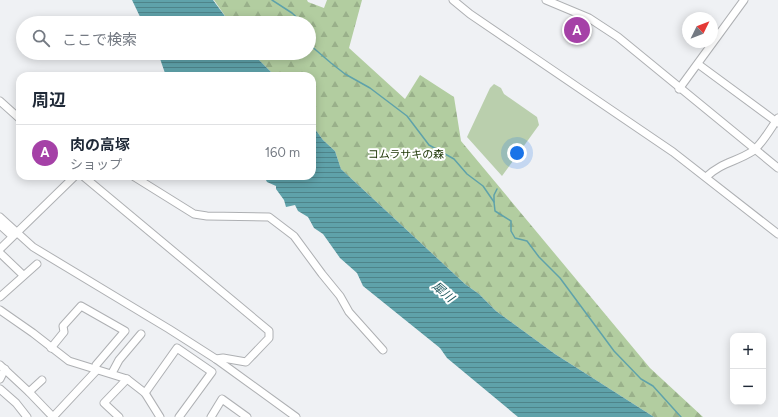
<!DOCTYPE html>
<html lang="ja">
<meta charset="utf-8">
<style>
body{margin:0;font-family:Figtree,"Noto Sans JP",sans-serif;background:#f2f2f3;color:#1f2937}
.controls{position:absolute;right:12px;bottom:12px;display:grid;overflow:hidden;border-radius:8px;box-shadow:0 2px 10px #0003}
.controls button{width:36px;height:36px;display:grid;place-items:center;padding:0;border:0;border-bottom:1px solid #e0e1e3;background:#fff;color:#1f2937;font:20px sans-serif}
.compass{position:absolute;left:682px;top:12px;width:36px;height:36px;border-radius:50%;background:#fff;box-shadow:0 2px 10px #0003;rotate:47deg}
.you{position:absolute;left:517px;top:153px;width:14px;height:14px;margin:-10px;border:3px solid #fff;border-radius:50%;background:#1a73e8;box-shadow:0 0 0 6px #1a73e833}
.badge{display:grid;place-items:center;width:26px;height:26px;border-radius:50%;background:#a541a7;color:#fff;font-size:13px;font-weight:700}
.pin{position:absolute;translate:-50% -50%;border:2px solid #fff;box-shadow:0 1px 4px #0006}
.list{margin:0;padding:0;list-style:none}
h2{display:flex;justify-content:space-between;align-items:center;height:52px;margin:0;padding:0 16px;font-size:17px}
h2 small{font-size:13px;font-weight:400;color:#747a83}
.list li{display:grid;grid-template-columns:26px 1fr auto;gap:12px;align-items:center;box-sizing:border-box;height:56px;padding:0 16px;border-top:1px solid #e0e1e3}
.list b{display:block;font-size:15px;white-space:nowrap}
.list p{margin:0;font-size:13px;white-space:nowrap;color:#747a83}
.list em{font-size:13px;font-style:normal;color:#747a83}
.icon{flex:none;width:22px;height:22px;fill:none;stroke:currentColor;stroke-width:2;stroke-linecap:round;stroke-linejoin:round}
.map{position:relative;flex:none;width:778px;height:417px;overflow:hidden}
.search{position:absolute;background:#fff;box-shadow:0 2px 10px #0003;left:16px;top:16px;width:300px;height:44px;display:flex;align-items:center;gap:10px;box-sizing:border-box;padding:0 14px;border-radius:22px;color:#747a83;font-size:15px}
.panel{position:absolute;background:#fff;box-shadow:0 2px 10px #0003;left:16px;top:72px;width:300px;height:108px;border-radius:12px}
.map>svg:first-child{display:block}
</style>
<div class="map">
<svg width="778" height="417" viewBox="0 0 778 417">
<defs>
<pattern id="forest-firs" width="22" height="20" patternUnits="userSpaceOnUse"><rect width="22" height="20" fill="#b2cda0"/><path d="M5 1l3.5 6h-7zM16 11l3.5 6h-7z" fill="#99b08a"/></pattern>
<pattern id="water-rules" width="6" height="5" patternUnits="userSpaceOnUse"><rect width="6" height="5" fill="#5fa2aa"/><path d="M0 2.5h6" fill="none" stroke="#4e848a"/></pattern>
</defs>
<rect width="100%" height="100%" fill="#eff1f4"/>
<!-- forest -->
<path fill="url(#forest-firs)" d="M 214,0 L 307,0 L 308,2 L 324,8 L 327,0 L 362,0 L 349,48 L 405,99 L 420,75 L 454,97 L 461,141 L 650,368 L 703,417 L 654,417 L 555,354 L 496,311 L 479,294 L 465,284 L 341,169 L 335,151 L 323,140 L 312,125 L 312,76 L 275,76 L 252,53 L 309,53 L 309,23 L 230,23 Z"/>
<!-- garden -->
<path fill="#bacfad" d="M 494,84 L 501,88 L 504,94 L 537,117 L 539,125 L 502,176 L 467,137 L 490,88 Z"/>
<!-- water -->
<g fill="url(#water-rules)">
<path d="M 132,0 L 213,0 L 230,23 L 143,23 Z"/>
<path d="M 158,53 L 252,53 L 275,76 L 166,76 Z"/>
<path d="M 312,125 L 323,140 L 335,151 L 341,169 L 465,284 L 479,294 L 496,311 L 555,354 L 654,417 L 518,417 L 447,358 L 440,348 L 363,286 L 357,273 L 340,258 L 323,234 L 314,228 L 308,217 L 298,211 L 295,205 L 286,207 L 284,200 L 276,189 L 276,186 L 267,182 L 264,176 L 312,176 Z"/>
</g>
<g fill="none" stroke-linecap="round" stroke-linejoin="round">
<!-- stream -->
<g stroke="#5fa2aa" stroke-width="1.5">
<path d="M 272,0 L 292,13 L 303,23"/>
<path d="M 309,40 L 310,45 L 331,63 L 345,74 L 370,88 L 407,116 L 429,145 L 454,159 L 467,174 L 483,186 L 494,202 L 495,211 L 511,221 L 511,231 L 515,238 L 527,241 L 539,257 L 560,278 L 614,351 L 641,379 L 653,386 L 681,417"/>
<path d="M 494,202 L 494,195 L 497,189"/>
</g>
<!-- minor casing -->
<g stroke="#aeb0b3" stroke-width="9">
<g id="minor">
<path d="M 453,0 L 470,14 L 673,152 L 778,234"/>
<path d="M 546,0 L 589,18 L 618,37 L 778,168"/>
<path d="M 698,64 L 778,123"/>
<path d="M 679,89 L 744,0"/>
<path d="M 0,101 L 20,119"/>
<path d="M 83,176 L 269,331 L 269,338 L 246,362 L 223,358 L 216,359"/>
<path d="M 133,176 L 194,214 L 207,216 L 269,217 L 294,236 L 322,274 L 340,296 L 349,312 L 383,350"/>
<path d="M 706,177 C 722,162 736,162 753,151 C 762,144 771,128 778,118"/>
<path d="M 0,217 L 33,247 L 169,329 L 216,359 L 296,417"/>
<path d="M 0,225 L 12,236"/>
<path d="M 0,249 L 75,176"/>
<path d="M 0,253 L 23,275"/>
<path d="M 0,297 L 37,264"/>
<path d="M 0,310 L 33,333 L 69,361 L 127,379 L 145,393 L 160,417"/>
<path d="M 0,365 L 29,392 L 53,417 L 96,371 L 96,365 L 125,331 L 81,306 L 63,326 L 64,332 L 51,348"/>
<path d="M 112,373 L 119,360 L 141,334"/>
<path d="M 0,379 L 5,369"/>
<path d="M 0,389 L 16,403 L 27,417"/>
<path d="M 29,392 L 42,380"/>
<path d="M 145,393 L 177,348 L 212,372 L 179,417"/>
<path d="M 119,417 L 104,403 L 127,379"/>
<path d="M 211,417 L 222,399 L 247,417"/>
</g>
</g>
<!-- minor -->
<use href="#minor" stroke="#fff" stroke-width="7"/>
</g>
<g text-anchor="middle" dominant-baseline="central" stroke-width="4" stroke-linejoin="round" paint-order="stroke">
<!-- park labels -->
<g font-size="11" fill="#1b3403" stroke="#fff">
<text x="406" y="154">コムラサキの森</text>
</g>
<!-- water labels -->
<g font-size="12" font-style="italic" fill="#1f585e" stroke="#fff">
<text transform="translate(443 292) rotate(40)">犀川</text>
</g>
</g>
</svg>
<div class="controls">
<button>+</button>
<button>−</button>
</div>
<svg class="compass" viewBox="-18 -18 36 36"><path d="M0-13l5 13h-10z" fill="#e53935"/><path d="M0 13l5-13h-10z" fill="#747a83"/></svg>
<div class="you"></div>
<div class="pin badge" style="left:577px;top:30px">A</div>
<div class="search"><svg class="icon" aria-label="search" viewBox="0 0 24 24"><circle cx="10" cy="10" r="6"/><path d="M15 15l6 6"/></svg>ここで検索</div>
<section class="panel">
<h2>周辺<small></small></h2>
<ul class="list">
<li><span class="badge">A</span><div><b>肉の高塚</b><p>ショップ</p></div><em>160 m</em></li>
</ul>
</section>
</div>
